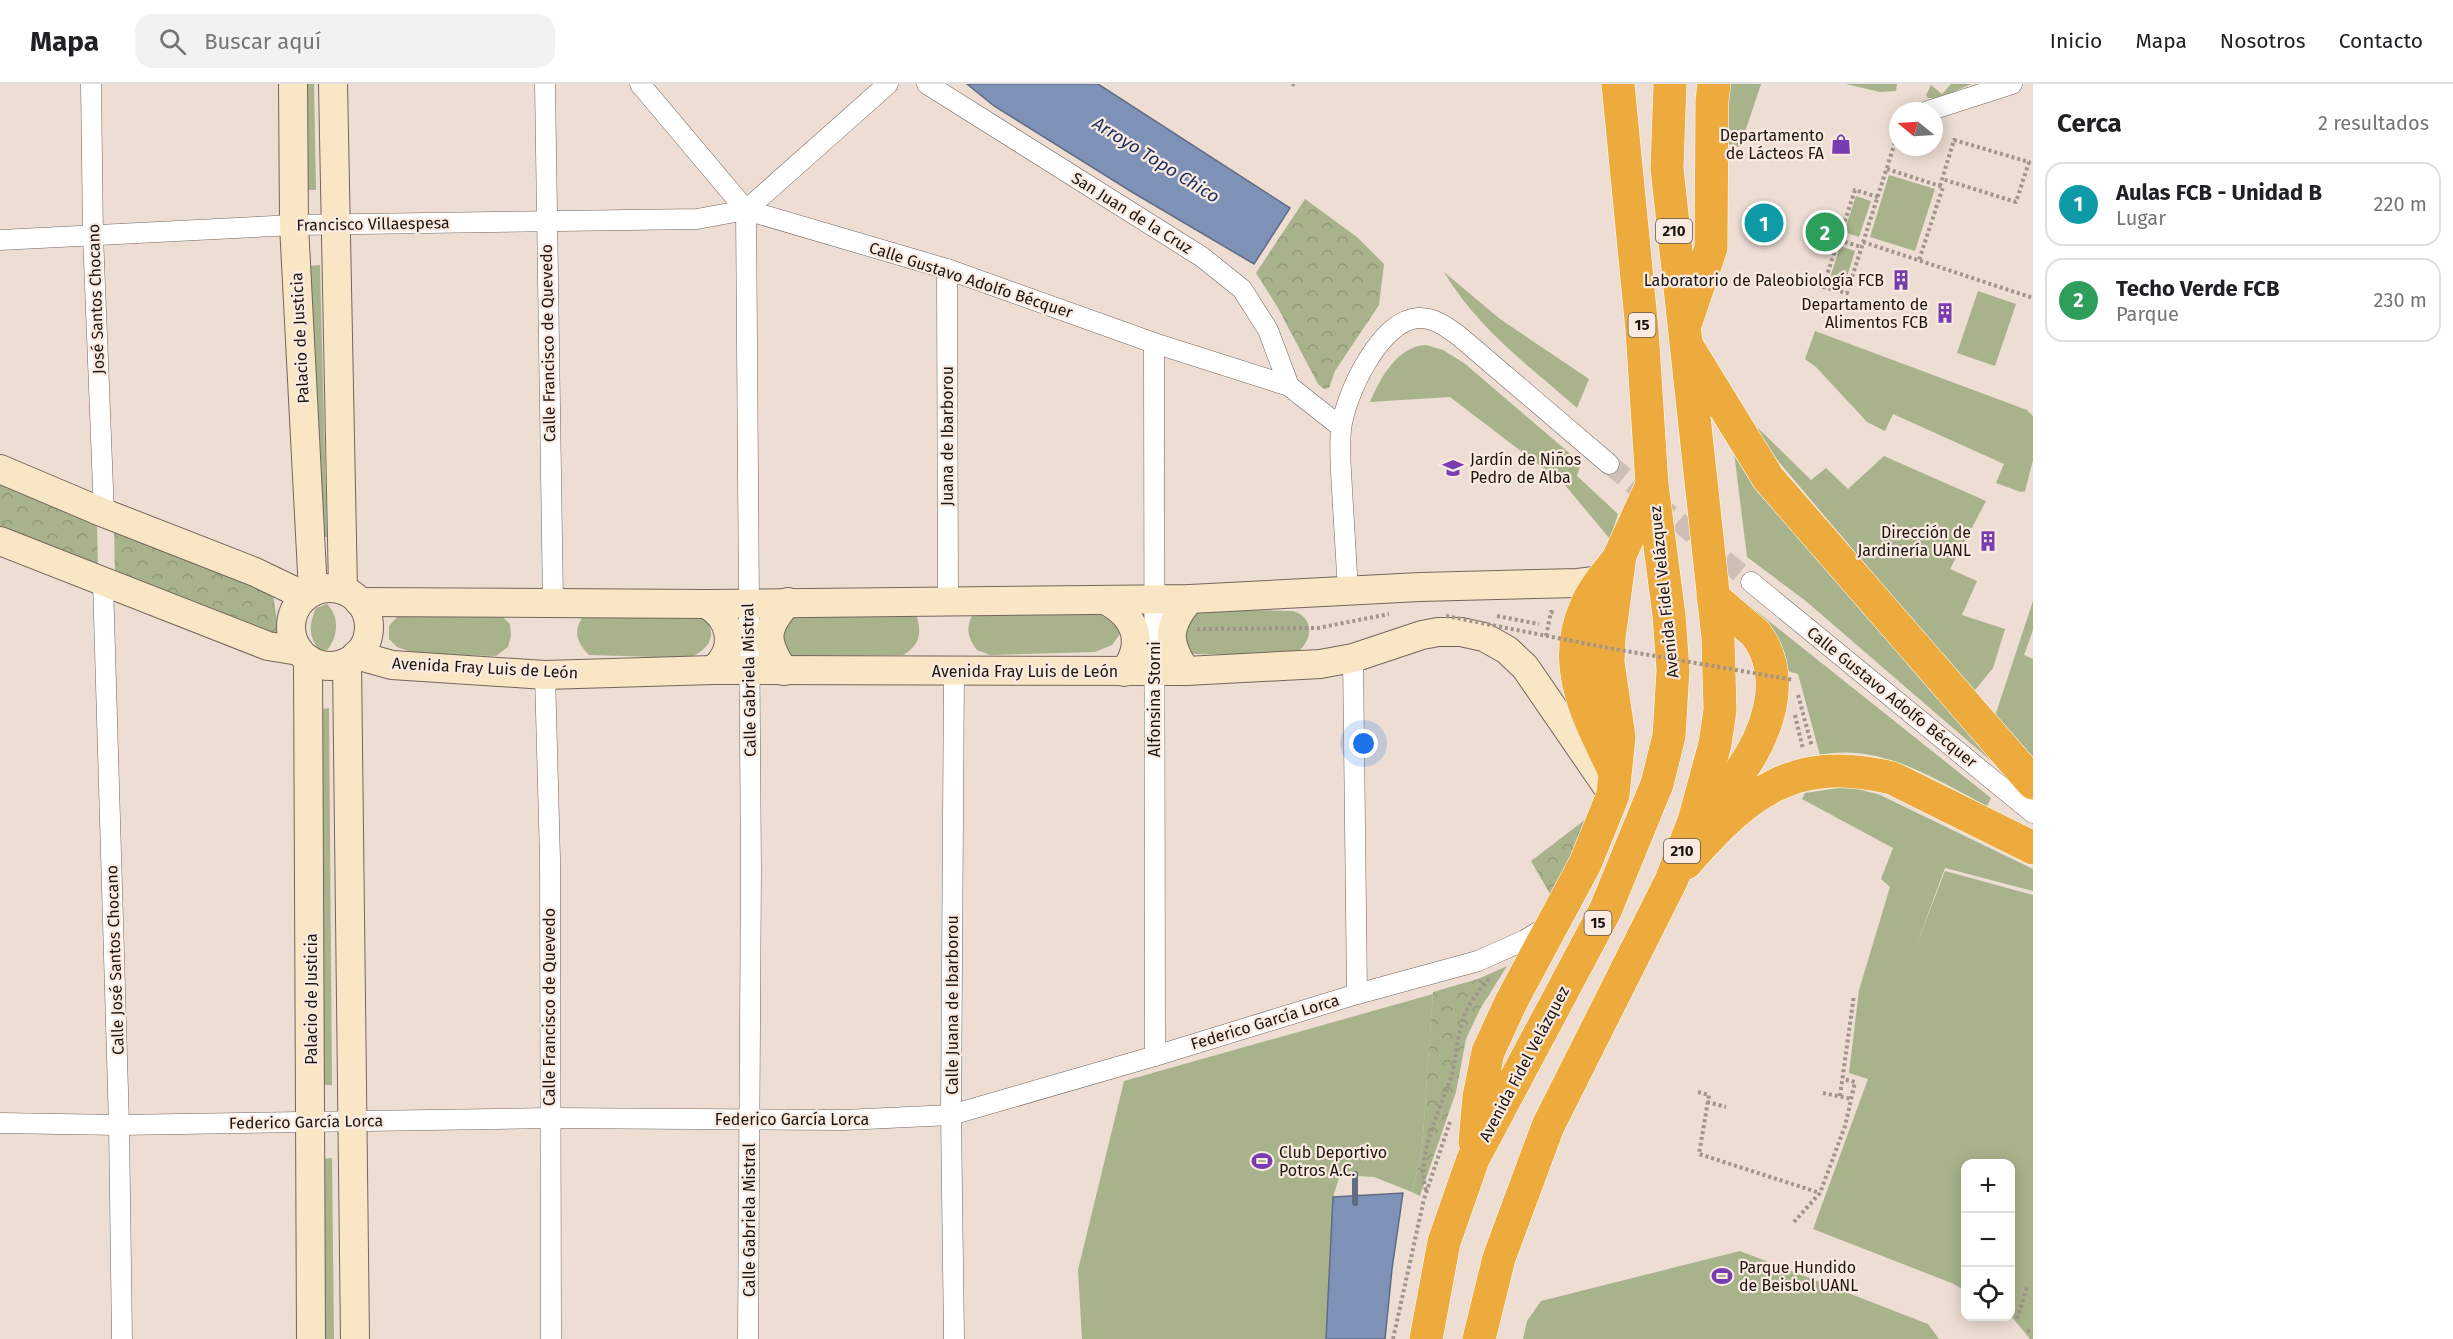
<!DOCTYPE html>
<html lang="es">
<meta charset="utf-8">
<style>
body{margin:0;font-family:"Fira Sans",sans-serif;background:#f2f2f2;color:#202124}
.controls{position:absolute;right:18px;bottom:18px;display:grid;overflow:hidden;border-radius:12px;box-shadow:0 3px 15px #0003}
.controls button{width:54px;height:54px;display:grid;place-items:center;padding:0;border:0;border-bottom:2px solid #e0e0e0;background:#fff;color:#202124;font:30px sans-serif}
.compass{position:absolute;left:1889px;top:18px;width:54px;height:54px;border-radius:50%;background:#fff;box-shadow:0 3px 15px #0003;rotate:288deg}
.you{position:absolute;left:1364px;top:660px;width:21px;height:21px;margin:-15px;border:4px solid #fff;border-radius:50%;background:#1a73e8;box-shadow:0 0 0 9px #1a73e833}
.badge{display:grid;place-items:center;width:39px;height:39px;border-radius:50%;background:#d93025;color:#fff;font-size:20px;font-weight:700}
.pin{position:absolute;translate:-50% -50%;border:3px solid #fff;box-shadow:0 2px 6px #0006}
.list{margin:0;padding:0;list-style:none}
h2{display:flex;justify-content:space-between;align-items:center;height:78px;margin:0;padding:0 24px;font-size:26px}
h2 small{font-size:20px;font-weight:400;color:#757577}
.list li{display:grid;grid-template-columns:39px 1fr auto;gap:18px;align-items:center;box-sizing:border-box;height:84px;margin:0 12px 12px;padding:0 12px;border:2px solid #e0e0e0;border-radius:18px}
.list b{display:block;font-size:22px;white-space:nowrap}
.list p{margin:0;font-size:20px;white-space:nowrap;color:#757577}
.list em{font-size:20px;font-style:normal;color:#757577}
.icon{flex:none;width:33px;height:33px;fill:none;stroke:currentColor;stroke-width:2;stroke-linecap:round;stroke-linejoin:round}
.map{position:relative;flex:none;width:2033px;height:1255px;overflow:hidden}
header{display:flex;align-items:center;gap:36px;box-sizing:border-box;height:84px;padding:0 30px;background:#fff;border-bottom:2px solid #e0e0e0}
header strong{font-size:28px}
nav{display:flex;gap:33px;margin-inline-start:auto;font-size:21px}
.search{width:420px;height:54px;background:#f2f2f2;display:flex;align-items:center;gap:15px;box-sizing:border-box;padding:0 21px;border-radius:18px;color:#757577;font-size:22px}
main{display:flex}
aside{flex:1;background:#fff}
.map>svg:first-child{display:block}
</style>
<header>
<strong>Mapa</strong>
<div class="search"><svg class="icon" aria-label="search" viewBox="0 0 24 24"><circle cx="10" cy="10" r="6"/><path d="M15 15l6 6"/></svg>Buscar aquí</div>
<nav><a>Inicio</a><a>Mapa</a><a>Nosotros</a><a>Contacto</a></nav>
</header>
<main>
<div class="map">
<svg width="2033" height="1255" viewBox="0 0 2033 1255">
<defs>
<pattern id="park-crowns" width="20" height="18" patternUnits="userSpaceOnUse" patternTransform="scale(1.5)"><rect width="20" height="18" fill="#a8b38b"/><path d="M2 6a3 3 0 1 1 6 0M12 15a3 3 0 1 1 6 0" fill="none" stroke="#909977"/></pattern>
</defs>
<rect width="100%" height="100%" fill="#edddd3"/>
<!-- green -->
<g fill="#a8b38b">
<path d="M 302,0 L 314,0 L 316,106 L 305,106 Z"/>
<path d="M 1728,0 L 1761,0 L 1740,63 L 1728,60 Z"/>
<path d="M 1846,0 L 1897,0 L 1896,7 L 1880,8 Z"/>
<path d="M 1951,0 L 1971,0 L 1940,14 L 1928,14 L 1926,11 L 1931,1 L 1942,10 Z"/>
<path d="M 1889,91 L 1935,105 L 1915,167 L 1870,153 Z"/>
<path d="M 1856,112 L 1871,117 L 1859,153 L 1844,148 Z"/>
<path d="M 1822,132 L 1838,137 L 1829,164 L 1813,159 Z"/>
<path d="M 1840,162 L 1855,167 L 1844,202 L 1829,197 Z"/>
<path d="M 320,181 L 327,453 L 315,451 L 306,182 Z"/>
<path d="M 1444,188 L 1500,235 L 1589,295 L 1577,324 C 1528,281 1477,244 1444,188 Z"/>
<path d="M 1978,207 L 2016,220 L 1995,282 L 1957,269 Z"/>
<path d="M 1815,247 L 2027,326 L 2033,332 L 2033,376 L 2025,407 L 2021,408 L 1996,399 L 2004,380 L 1893,330 L 1885,347 L 1867,338 L 1816,283 L 1805,275 Z"/>
<path d="M 1426,261 L 1443,266 L 1464,279 L 1581,379 L 1577,392 L 1618,430 L 1610,455 L 1564,400 L 1450,313 L 1370,318 C 1380,295 1397,262 1426,261 Z"/>
<path d="M 1758,344 L 1811,396 L 1826,384 L 1848,405 L 1884,372 L 1986,417 L 1950,485 L 1977,497 L 1962,531 L 2005,545 L 1993,584 L 1975,606 L 1969,603 L 1779,378 L 1760,352 Z"/>
<path d="M 1734,368 L 1985,665 L 1990,676 L 1807,518 L 1747,473 Z"/>
<path d="M 2033,517 L 2033,546 L 2024,571 L 2033,575 L 2033,679 L 1994,635 Z"/>
<path d="M 327,520 C 340,533 338,553 327,566 L 320,567 C 308,553 309,540 316,524 Z"/>
<path d="M 1750,522 L 1991,714 L 1987,722 C 1935,695 1881,659 1820,671 L 1798,590 L 1785,586 L 1752,531 Z"/>
<path d="M 1193,525 L 1293,527 C 1317,534 1312,561 1293,571 L 1193,570 L 1184,566 L 1177,542 Z"/>
<path d="M 905,526 L 917,533 C 922,550 919,562 903,571 L 794,572 L 786,568 L 778,559 L 782,533 Z"/>
<path d="M 1108,526 L 1122,547 L 1112,561 L 1095,568 L 990,571 L 977,566 C 968,554 965,544 973,530 Z"/>
<path d="M 417,530 L 501,531 L 510,540 L 511,552 L 508,563 L 496,572 L 417,570 L 397,563 L 389,555 L 389,542 L 397,533 Z"/>
<path d="M 585,530 L 705,533 C 718,553 709,564 690,574 L 589,571 C 575,557 573,545 585,530 Z"/>
<path d="M 329,624 L 332,1001 L 319,1001 L 317,626 Z"/>
<path d="M 1839,704 L 1855,704 L 1880,711 L 2033,785 L 2033,807 L 1945,784 L 1916,862 L 1945,787 L 2033,811 L 2033,1255 L 2030,1255 L 2011,1232 L 2010,1080 L 1966,1080 L 1965,1207 L 1954,1200 L 1813,1145 L 1868,995 L 1849,989 L 1859,906 L 1890,803 L 1881,795 L 1893,764 L 1802,715 L 1805,709 Z"/>
<path d="M 1433,910 L 1422,1065 L 1412,1108 L 1374,1093 L 1340,1091 L 1333,1113 L 1326,1255 L 1082,1255 L 1078,1186 L 1124,997 Z"/>
<path d="M 332,1074 L 334,1255 L 322,1255 L 321,1075 Z"/>
<path d="M 1740,1167 L 1928,1240 L 1939,1255 L 1523,1255 L 1527,1237 L 1541,1217 Z"/>
</g>
<!-- park -->
<g fill="url(#park-crowns)">
<path d="M 1305,115 L 1357,153 L 1384,180 L 1379,221 L 1335,287 L 1329,304 L 1324,305 L 1318,300 L 1278,224 L 1256,189 Z"/>
<path d="M 0,398 L 97,439 L 98,487 L 0,445 Z"/>
<path d="M 114,442 L 273,511 L 280,557 L 115,491 Z"/>
<path d="M 1586,735 L 1576,762 L 1550,810 L 1531,777 Z"/>
<path d="M 1507,882 L 1480,925 L 1466,955 L 1456,1008 L 1420,1112 L 1412,1108 L 1422,1065 L 1433,908 L 1478,895 Z"/>
</g>
<!-- water -->
<g fill="#7e91b6" stroke="#606c85" stroke-width="1.5">
<path d="M 967,0 L 1098,0 L 1290,124 L 1254,180 L 1132,108 L 994,22 Z"/>
<path d="M 1403,1109 L 1392,1185 L 1385,1255 L 1326,1255 L 1333,1113 Z"/>
</g>
<g fill="none" stroke-linecap="round" stroke-linejoin="round">
<!-- stream -->
<path stroke="#606c85" stroke-width="6" d="M 1355,1090 L 1355,1119"/>
<!-- street-tunnel -->
<path stroke="#cebfb6" stroke-width="20" stroke-dasharray="20 10" stroke-linecap="butt" d="M 1609,380 L 1751,498"/>
<!-- street casing -->
<g stroke="#73665d" stroke-width="21">
<g id="street">
<path d="M 91,0 L 93,151 L 104,429"/>
<path d="M 545,0 L 553,519"/>
<path d="M 640,0 L 746,126 L 947,185 L 1154,259 L 1289,302 L 1341,343"/>
<path d="M 927,0 L 1202,173 L 1242,205 L 1268,246 L 1289,302"/>
<path d="M 1928,27 L 2012,0"/>
<path d="M 0,156 L 294,141 L 697,135 L 746,126"/>
<path d="M 947,185 L 948,518"/>
<path d="M 1154,259 L 1155,972"/>
<path d="M 103,498 L 119,1041 L 122,1255"/>
<path d="M 1751,498 L 2033,729"/>
<path d="M 1348,507 C 1346,473 1344,439 1342,405 C 1341,386 1339,365 1341,346 C 1344,313 1380,236 1418,234 C 1434,233 1447,243 1459,252 L 1609,380"/>
<path d="M 1353,574 L 1357,910"/>
<path d="M 954,586 L 951,1031 L 954,1255"/>
<path d="M 545,591 L 550,775 L 551,1255"/>
<path d="M 0,1039 L 119,1041 L 549,1034 L 844,1036 L 951,1031 L 1155,972 L 1357,910 L 1478,877 L 1525,856 L 1548,842"/>
<path d="M 748,1255 L 751,785 L 746,126 L 888,0"/>
</g>
</g>
<!-- secondary casing -->
<g stroke="#73665d" stroke-width="30">
<g id="secondary">
<path d="M 293,0 L 294,141 L 313,508"/>
<path d="M 333,0 L 343,506"/>
<path d="M 0,385 L 104,429 L 255,488 L 305,512"/>
<path d="M 0,457 L 268,562 L 299,567"/>
<circle cx="330" cy="543" r="39"/>
<path d="M 1105,516 C 1136,532 1146,559 1124,588"/>
<path d="M 359,518 L 706,520 L 1190,515 L 1420,503 L 1578,499 L 1602,496"/>
<path d="M 706,520 C 732,534 738,566 713,586"/>
<path d="M 356,571 L 392,581 L 545,591 L 713,586 L 1186,587 L 1320,580 L 1353,574 L 1422,551 L 1438,548 L 1461,548 L 1484,553 L 1507,566 L 1525,583 L 1613,711"/>
<path d="M 308,575 L 311,1255"/>
<path d="M 347,578 L 355,1255"/>
<path d="M 784,587 C 764,557 764,545 788,518"/>
<path d="M 1186,587 C 1166,558 1167,542 1190,515"/>
</g>
</g>
<!-- highway casing -->
<g stroke="#fff" stroke-width="34">
<g id="highway">
<path d="M 1686,238 L 1711,164 L 1712,17 L 1714,0"/>
<path d="M 1689,265 L 1768,394 L 2033,699"/>
<path d="M 1614,686 C 1589,634 1560,582 1585,525 C 1592,507 1606,490 1618,475"/>
<path d="M 1701,730 C 1712,719 1725,709 1734,696 C 1765,656 1790,596 1756,550 L 1713,513"/>
<path d="M 1686,779 C 1747,709 1794,670 1892,694 L 2033,764"/>
<path d="M 1475,1058 L 1479,1013 L 1488,968 L 1511,918 L 1585,780 L 1613,711 L 1619,653 L 1608,578 L 1609,554 L 1620,471 L 1652,401"/>
<path d="M 1426,1255 L 1444,1158 L 1473,1075 L 1605,827 L 1657,700 L 1669,652 L 1673,586 L 1669,531 L 1652,401 L 1642,246 L 1618,0"/>
<path d="M 1479,1255 L 1499,1174 L 1548,1042 L 1671,797 L 1694,737 L 1715,660 L 1720,626 L 1718,554 L 1667,84 L 1670,0"/>
</g>
</g>
<!-- path -->
<g stroke="#a0948c" stroke-width="4" stroke-dasharray="3 3" stroke-linecap="butt">
<path d="M 1292,0 L 1295,1"/>
<path d="M 1887,85 L 1943,103 L 1919,176"/>
<path d="M 1940,102 L 1954,56 L 2029,78 L 2016,118 L 1942,95"/>
<path d="M 1878,113 L 1855,106 L 1823,203 L 1847,209 L 1896,55"/>
<path d="M 1839,156 L 1861,163"/>
<path d="M 1863,158 L 2033,214"/>
<path d="M 1497,532 L 1539,540"/>
<path d="M 1197,545 L 1318,544 L 1389,530"/>
<path d="M 1546,552 L 1551,528 L 1556,529"/>
<path d="M 1798,611 L 1812,663"/>
<path d="M 1795,631 L 1803,665"/>
<path d="M 1698,1008 L 1709,1011 L 1699,1070 L 1820,1109"/>
<path d="M 1823,1009 L 1852,1015"/>
<path d="M 1840,1012 L 1854,911"/>
<path d="M 1707,1018 L 1726,1023"/>
<path d="M 1426,1106 C 1415,1072 1442,1023 1452,990 C 1457,971 1457,951 1464,932 C 1470,918 1480,904 1490,894"/>
<path d="M 1794,1138 L 1820,1109 L 1845,1042 L 1855,998 L 1843,995"/>
<path d="M 2017,1235 L 2027,1203"/>
<path d="M 2027,1247 L 2033,1245"/>
<path d="M 1393,1255 L 1424,1115 L 1450,1038"/>
</g>
<!-- street -->
<use href="#street" stroke="#fff" stroke-width="20"/>
<!-- secondary -->
<use href="#secondary" stroke="#f9e6c4" stroke-width="28"/>
<!-- highway -->
<use href="#highway" stroke="#ecab3c" stroke-width="33"/>
<!-- path-bridge -->
<path stroke="#a0948c" stroke-width="4" stroke-dasharray="3 3" stroke-linecap="butt" d="M 1446,532 L 1603,563 L 1794,596"/>
</g>
<!-- icons -->
<defs>
<g id="shop-bare" transform="scale(1.62)"><path d="M-5-2.5h2.3a2.7 3.5 0 0 1 5.4 0H5L5.5 6h-11ZM-1.5-2.5h3a1.5 2.3 0 0 0-3 0Z" fill="#783cb1" stroke="#faeae0" stroke-width="2.5" paint-order="stroke"/></g>
<g id="building-bare" transform="scale(1.62)"><path d="M-4-6H4V6H1V3H-1V6H-4ZM-2.5-4.3h1.7v1.8h-1.7ZM.8-4.3h1.7v1.8H.8ZM-2.5-1h1.7V.8h-1.7ZM.8-1h1.7V.8H.8Z" fill="#783cb1" stroke="#faeae0" stroke-width="2.5" paint-order="stroke"/></g>
<g id="school-bare" transform="scale(1.62)"><path d="M0-5L7-2L0 1L-7-2ZM-4 1L0 2.5L4 1V4Q0 6-4 4Z" fill="#783cb1" stroke="#faeae0" stroke-width="2.5" paint-order="stroke"/></g>
<g id="stadium-bare" transform="scale(1.62)"><path d="M0-5a6.5 5 0 1 0 0 10a6.5 5 0 1 0 0-10ZM-3.5-1.8h7v3.6h-7Z" fill="#783cb1" stroke="#faeae0" stroke-width="2.5" paint-order="stroke"/></g>
</defs>
<g fill-rule="evenodd">
<use href="#shop-bare" x="1841" y="60"/>
<use href="#building-bare" x="1901" y="196"/>
<use href="#building-bare" x="1945" y="229"/>
<use href="#school-bare" x="1453" y="384"/>
<use href="#building-bare" x="1988" y="457"/>
<use href="#stadium-bare" x="1262" y="1077"/>
<use href="#stadium-bare" x="1722" y="1192"/>
</g>
<g text-anchor="middle" dominant-baseline="central" stroke-width="4.5" stroke-linejoin="round" paint-order="stroke">
<!-- shield labels -->
<g fill="#faeae0" stroke="#5e5650" stroke-width="1.5">
<rect x="1656" y="135" width="36" height="24" rx="4.5"/>
<rect x="1628.5" y="229" width="27" height="24" rx="4.5"/>
<rect x="1664" y="755" width="36" height="24" rx="4.5"/>
<rect x="1584.5" y="827" width="27" height="24" rx="4.5"/>
</g>
<g font-size="15" font-weight="bold" fill="#1b1612">
<text x="1674" y="147">210</text>
<text x="1642" y="241">15</text>
<text x="1682" y="767">210</text>
<text x="1598" y="839">15</text>
</g>
<!-- poi labels -->
<g font-size="16" fill="#1b1612" stroke="#faeae0" text-anchor="end">
<text x="1824" y="51">Departamento<tspan x="1824" dy="18">de Lácteos FA</tspan></text>
<text x="1884" y="196">Laboratorio de Paleobiología FCB</text>
<text x="1928" y="220">Departamento de<tspan x="1928" dy="18">Alimentos FCB</tspan></text>
<text x="1470" y="375" text-anchor="start">Jardín de Niños<tspan x="1470" dy="18">Pedro de Alba</tspan></text>
<text x="1971" y="448">Dirección de<tspan x="1971" dy="18">Jardinería UANL</tspan></text>
<text x="1279" y="1068" text-anchor="start">Club Deportivo<tspan x="1279" dy="18">Potros A.C.</tspan></text>
<text x="1739" y="1183" text-anchor="start">Parque Hundido<tspan x="1739" dy="18">de Beisbol UANL</tspan></text>
</g>
<!-- street labels -->
<g font-size="16" fill="#1b1612" stroke="#faeae0">
<text transform="translate(1132 129) rotate(32)">San Juan de la Cruz</text>
<text transform="translate(373 140) rotate(-1)">Francisco Villaespesa</text>
<text transform="translate(971 196) rotate(18)">Calle Gustavo Adolfo Bécquer</text>
<text transform="translate(96 215) rotate(-92)">José Santos Chocano</text>
<text transform="translate(300 254) rotate(-93)">Palacio de Justicia</text>
<text transform="translate(548 259) rotate(-91)">Calle Francisco de Quevedo</text>
<text transform="translate(947 352) rotate(-90)">Juana de Ibarborou</text>
<text transform="translate(1664 508) rotate(-96)">Avenida Fidel Velázquez</text>
<text transform="translate(485 584) rotate(3)">Avenida Fray Luis de León</text>
<text x="1025" y="587">Avenida Fray Luis de León</text>
<text transform="translate(749 596) rotate(-91)">Calle Gabriela Mistral</text>
<text transform="translate(1892 613) rotate(39)">Calle Gustavo Adolfo Bécquer</text>
<text transform="translate(1154 615) rotate(-90)">Alfonsina Storni</text>
<text transform="translate(115 876) rotate(-92)">Calle José Santos Chocano</text>
<text transform="translate(311 915) rotate(-90)">Palacio de Justicia</text>
<text transform="translate(952 921) rotate(-90)">Calle Juana de Ibarborou</text>
<text transform="translate(549 923) rotate(-90)">Calle Francisco de Quevedo</text>
<text transform="translate(1265 938) rotate(-17)">Federico García Lorca</text>
<text transform="translate(1524 980) rotate(-62)">Avenida Fidel Velázquez</text>
<text x="792" y="1035">Federico García Lorca</text>
<text transform="translate(306 1038) rotate(-1)">Federico García Lorca</text>
<text transform="translate(749 1136) rotate(-90)">Calle Gabriela Mistral</text>
</g>
<!-- water labels -->
<g font-size="18" font-style="italic" fill="#192f5f" stroke="#faeae0">
<text transform="translate(1156 76) rotate(32)">Arroyo Topo Chico</text>
</g>
</g>
</svg>
<div class="controls">
<button>+</button>
<button>−</button>
<button><svg class="icon" aria-label="locate" viewBox="0 0 24 24"><circle cx="12" cy="12" r="6"/><path d="M12 2v4M12 18v4M2 12h4M18 12h4"/></svg></button>
</div>
<svg class="compass" viewBox="-18 -18 36 36"><path d="M0-13l5 13h-10z" fill="#e53935"/><path d="M0 13l5-13h-10z" fill="#757577"/></svg>
<div class="you"></div>
<div class="pin badge" style="left:1764px;top:139px;background:#0f9aa8">1</div>
<div class="pin badge" style="left:1825px;top:148px;background:#2e9e5b">2</div>
</div>
<aside>
<h2>Cerca<small>2 resultados</small></h2>
<ul class="list">
<li><span class="badge" style="background:#0f9aa8">1</span><div><b>Aulas FCB - Unidad B</b><p>Lugar</p></div><em>220 m</em></li>
<li><span class="badge" style="background:#2e9e5b">2</span><div><b>Techo Verde FCB</b><p>Parque</p></div><em>230 m</em></li>
</ul>
</aside>
</main>
